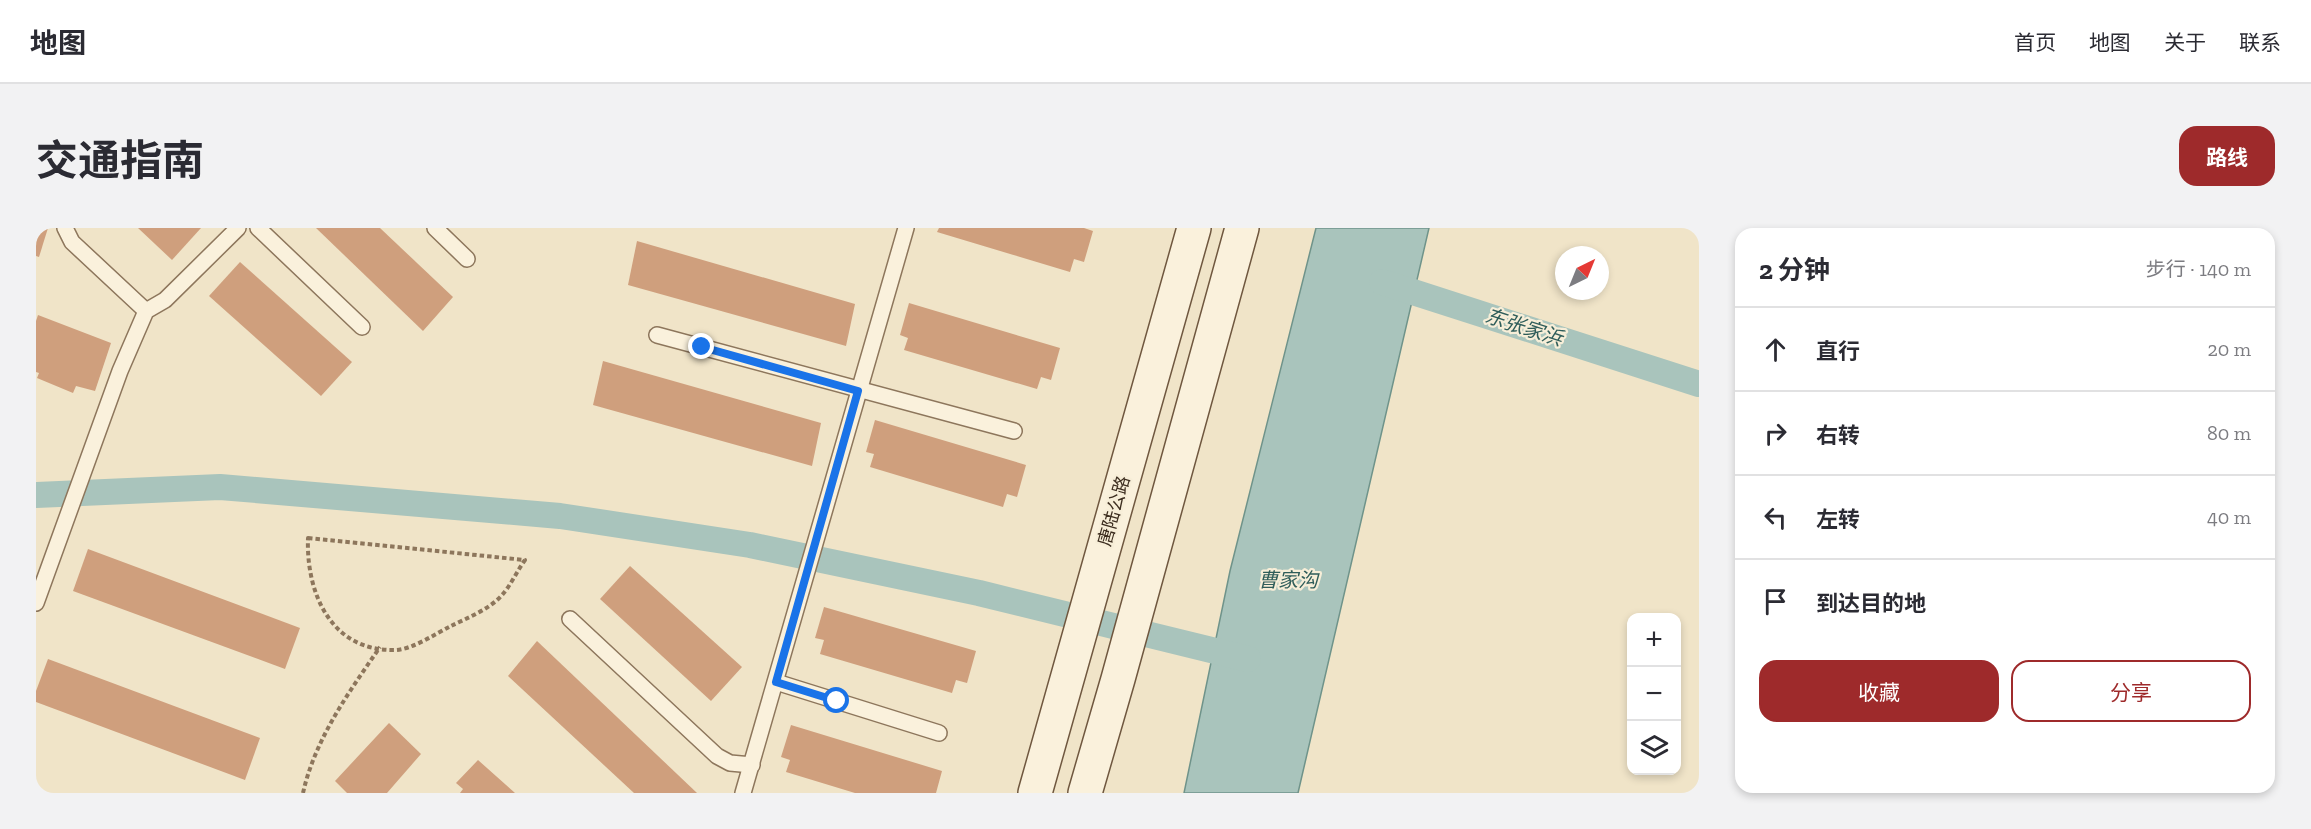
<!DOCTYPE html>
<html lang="zh">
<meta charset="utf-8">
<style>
body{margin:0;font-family:"Zilla Slab","Noto Sans SC",serif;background:#f2f2f3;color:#2b2b33}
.controls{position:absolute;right:18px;bottom:18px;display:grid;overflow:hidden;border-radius:12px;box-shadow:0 3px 9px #0003}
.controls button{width:54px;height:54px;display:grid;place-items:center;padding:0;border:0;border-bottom:2px solid #e1e1e2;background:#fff;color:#2b2b33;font:30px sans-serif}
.compass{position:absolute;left:1519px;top:18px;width:54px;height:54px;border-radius:50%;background:#fff;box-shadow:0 3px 9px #0003;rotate:43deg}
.stop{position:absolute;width:18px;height:18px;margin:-14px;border:4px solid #1a73e8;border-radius:50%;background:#fff}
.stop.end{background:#1a73e8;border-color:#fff;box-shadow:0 2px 6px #0008}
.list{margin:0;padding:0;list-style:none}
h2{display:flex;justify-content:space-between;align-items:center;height:78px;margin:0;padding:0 24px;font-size:26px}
h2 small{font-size:20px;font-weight:400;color:#7c7c81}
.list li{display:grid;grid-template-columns:39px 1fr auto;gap:18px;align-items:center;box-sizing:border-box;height:84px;padding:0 24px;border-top:2px solid #e1e1e2}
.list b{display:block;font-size:22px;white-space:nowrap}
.list em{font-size:20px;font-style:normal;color:#7c7c81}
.actions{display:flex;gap:12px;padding:18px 24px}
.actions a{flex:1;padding:14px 0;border:2px solid #9e2a2b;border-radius:18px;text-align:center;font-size:21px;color:#9e2a2b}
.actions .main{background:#9e2a2b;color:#fff}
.icon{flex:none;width:33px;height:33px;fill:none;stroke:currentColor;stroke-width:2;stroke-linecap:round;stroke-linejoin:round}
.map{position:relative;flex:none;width:1663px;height:565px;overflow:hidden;border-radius:18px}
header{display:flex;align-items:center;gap:36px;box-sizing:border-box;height:84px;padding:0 30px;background:#fff;border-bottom:2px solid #e1e1e2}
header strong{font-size:28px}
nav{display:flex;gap:33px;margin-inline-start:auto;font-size:21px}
.intro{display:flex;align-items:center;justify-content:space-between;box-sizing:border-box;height:144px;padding:0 36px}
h1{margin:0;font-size:42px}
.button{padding:15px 27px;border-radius:18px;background:#9e2a2b;color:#fff;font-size:21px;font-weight:700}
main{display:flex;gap:36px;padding:0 36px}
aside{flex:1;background:#fff;border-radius:18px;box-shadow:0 3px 9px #0003}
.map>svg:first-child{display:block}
</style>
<header>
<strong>地图</strong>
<nav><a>首页</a><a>地图</a><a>关于</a><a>联系</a></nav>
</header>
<div class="intro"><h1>交通指南</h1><a class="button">路线</a></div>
<main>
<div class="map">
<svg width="1663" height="565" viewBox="0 0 1663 565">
<rect width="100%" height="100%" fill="#f0e4c8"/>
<!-- water -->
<path fill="#a9c4bc" stroke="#6f938a" stroke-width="1.5" d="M 1280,0 L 1393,0 L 1262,565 L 1148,565 L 1194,343 Z"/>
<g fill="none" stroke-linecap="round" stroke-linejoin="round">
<!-- canal -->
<g stroke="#a9c4bc" stroke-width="26">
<path d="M 1346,54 L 1663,156"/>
<path d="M 0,267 L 184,259 L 524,288 L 714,317 L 943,365 L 1212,431"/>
</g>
</g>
<!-- building -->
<g fill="#cf9f7d">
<path d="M 0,0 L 12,0 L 3,29 L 0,28 Z"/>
<path d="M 102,0 L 165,0 L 136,32 Z"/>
<path d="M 280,0 L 344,0 L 417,69 L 387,103 Z"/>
<path d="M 903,0 L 1048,0 L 1057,3 L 1048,34 L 1038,31 L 1034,44 L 901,4 Z"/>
<path d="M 601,13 L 819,76 L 810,118 L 592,57 Z"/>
<path d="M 204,34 L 316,134 L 285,168 L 173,68 Z"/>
<path d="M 873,75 L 1024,120 L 1015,152 L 1005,149 L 1001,161 L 868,122 L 872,110 L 864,107 Z"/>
<path d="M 2,87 L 75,115 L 59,163 L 40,158 L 37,165 L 1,150 L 3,145 L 0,144 L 0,93 Z"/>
<path d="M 567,133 L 785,195 L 776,238 L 557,177 Z"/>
<path d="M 839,192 L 990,237 L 981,269 L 971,266 L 967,279 L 834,239 L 838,226 L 830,224 Z"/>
<path d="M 52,321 L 264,400 L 249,441 L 37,363 Z"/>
<path d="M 594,338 L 706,439 L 675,473 L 564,371 Z"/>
<path d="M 788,379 L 940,423 L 931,455 L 920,452 L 916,465 L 784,426 L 788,412 L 779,410 Z"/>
<path d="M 501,413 L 661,565 L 598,565 L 472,448 Z"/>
<path d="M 12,431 L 224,510 L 209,552 L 0,474 L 0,463 Z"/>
<path d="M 353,495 L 385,526 L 351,565 L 311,565 L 299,553 Z"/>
<path d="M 755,497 L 906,543 L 900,565 L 819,565 L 750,544 L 754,532 L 745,529 Z"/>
<path d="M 442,532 L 479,565 L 424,565 L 427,561 L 420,555 Z"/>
</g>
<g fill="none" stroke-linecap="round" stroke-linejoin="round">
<!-- service casing -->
<g stroke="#8d765c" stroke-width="18">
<g id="service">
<path d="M 29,0 L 36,14 L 110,83"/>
<path d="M 222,0 L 326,99"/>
<path d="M 399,0 L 431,31"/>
<path d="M 621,107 L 978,203"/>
<path d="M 0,375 L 84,143 L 110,83 L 129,72 L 202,0"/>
<path d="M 534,391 L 681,528 L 694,535 L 716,537"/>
<path d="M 740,454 L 903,505"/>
<path d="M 707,565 L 870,0"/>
</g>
</g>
<!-- secondary casing -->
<g stroke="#6f573f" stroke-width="36">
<g id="secondary">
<path d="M 999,565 L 1158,0"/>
<path d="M 1049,565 L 1082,451 L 1206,0"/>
</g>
</g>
<!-- path -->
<g stroke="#8d765c" stroke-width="4" stroke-dasharray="4.5 3" stroke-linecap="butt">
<path d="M 272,310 L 489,332 C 481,343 475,357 466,367 C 454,381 431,390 415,398 C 399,406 377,421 360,422 C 295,424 270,365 272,310 Z"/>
<path d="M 267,565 C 279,511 313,464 344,419"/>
</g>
<!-- service -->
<use href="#service" stroke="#faf1dc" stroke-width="15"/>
<!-- secondary -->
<use href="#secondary" stroke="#faf1dc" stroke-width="33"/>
</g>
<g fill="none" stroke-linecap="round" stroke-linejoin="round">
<!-- route -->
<path stroke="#1a73e8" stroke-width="8" d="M 666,119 L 822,163 L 740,454 L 801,473"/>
</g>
<g text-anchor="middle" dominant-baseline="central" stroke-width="4.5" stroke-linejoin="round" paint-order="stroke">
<!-- street labels -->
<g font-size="18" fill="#3d2e20" stroke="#f7eed8">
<text transform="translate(1078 283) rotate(-74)">唐陆公路</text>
</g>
<!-- water labels -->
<g font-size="20" font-style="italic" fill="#2f5d5a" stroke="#f7eed8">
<text transform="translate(1488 99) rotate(18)">东张家浜</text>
<text x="1252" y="352">曹家沟</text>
</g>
</g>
</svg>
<div class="controls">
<button>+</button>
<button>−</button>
<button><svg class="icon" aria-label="layers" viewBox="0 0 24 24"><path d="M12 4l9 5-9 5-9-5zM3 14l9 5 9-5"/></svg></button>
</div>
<svg class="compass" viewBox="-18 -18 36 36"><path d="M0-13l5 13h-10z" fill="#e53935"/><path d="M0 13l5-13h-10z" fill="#7c7c81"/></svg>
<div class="stop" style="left:801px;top:473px"></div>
<div class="stop end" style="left:666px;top:119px"></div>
</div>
<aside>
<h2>2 分钟<small>步行 · 140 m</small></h2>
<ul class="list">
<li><svg class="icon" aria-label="ahead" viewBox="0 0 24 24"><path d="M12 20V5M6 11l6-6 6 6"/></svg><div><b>直行</b></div><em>20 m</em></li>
<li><svg class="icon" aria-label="right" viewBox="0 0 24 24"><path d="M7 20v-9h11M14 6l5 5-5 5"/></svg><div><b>右转</b></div><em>80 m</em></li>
<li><svg class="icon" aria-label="left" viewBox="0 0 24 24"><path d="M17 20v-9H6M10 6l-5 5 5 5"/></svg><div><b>左转</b></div><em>40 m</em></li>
<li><svg class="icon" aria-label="arrive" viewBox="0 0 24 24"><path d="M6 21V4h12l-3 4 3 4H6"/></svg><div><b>到达目的地</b></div></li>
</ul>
<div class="actions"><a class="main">收藏</a><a>分享</a></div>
</aside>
</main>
